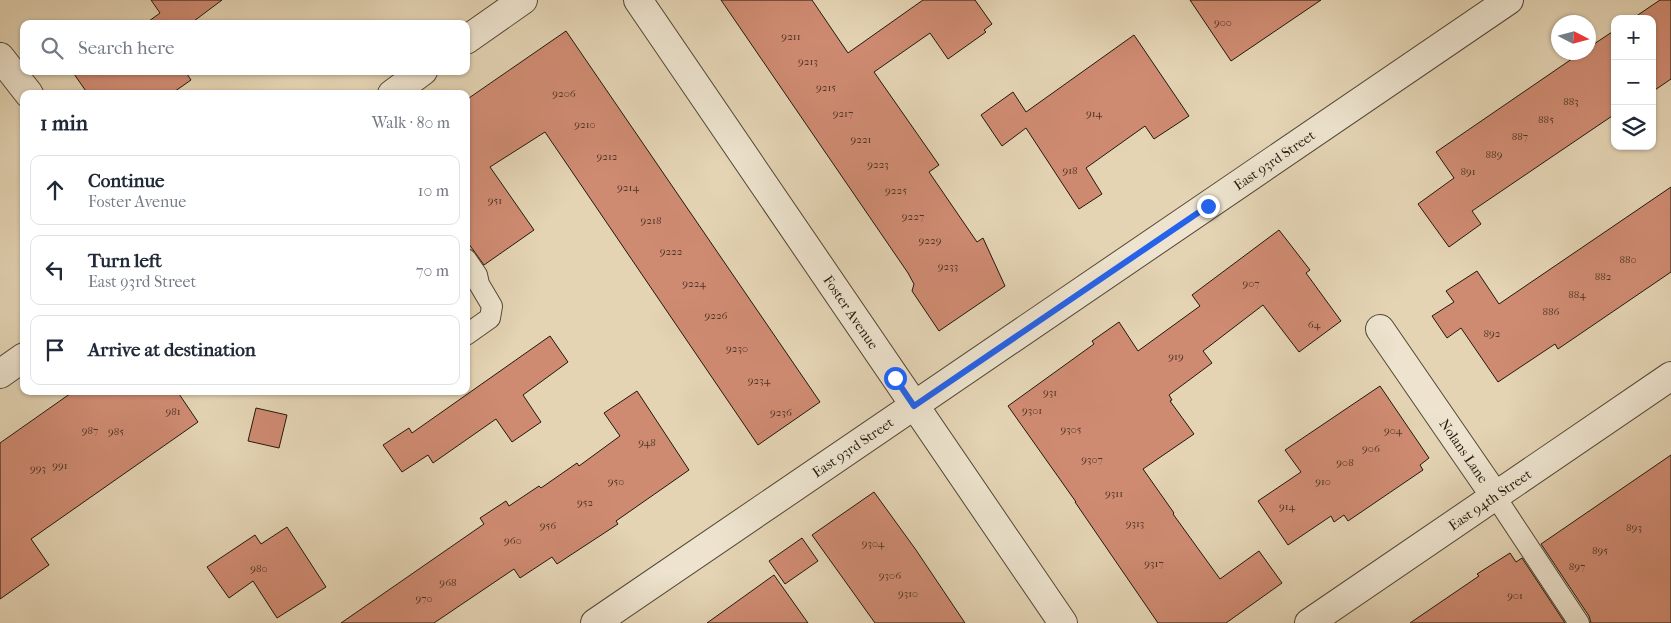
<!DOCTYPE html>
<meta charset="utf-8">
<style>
body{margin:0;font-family:"IM FELL French Canon",serif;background:#f6f6f7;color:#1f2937}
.controls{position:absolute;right:15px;top:15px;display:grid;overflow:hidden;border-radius:10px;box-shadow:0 1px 4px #0004}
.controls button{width:45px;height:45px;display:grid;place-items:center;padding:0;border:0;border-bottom:1px solid #e0e1e3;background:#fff;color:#1f2937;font:25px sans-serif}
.compass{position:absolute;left:1551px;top:15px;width:45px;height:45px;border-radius:50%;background:#fff;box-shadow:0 1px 4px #0004;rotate:96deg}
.stop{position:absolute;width:15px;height:15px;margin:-11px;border:4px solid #2563eb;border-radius:50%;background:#fff}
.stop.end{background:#2563eb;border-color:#fff;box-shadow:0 1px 5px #0008}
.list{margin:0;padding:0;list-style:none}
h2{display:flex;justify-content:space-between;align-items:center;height:65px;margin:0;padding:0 20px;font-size:21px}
h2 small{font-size:16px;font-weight:400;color:#747a83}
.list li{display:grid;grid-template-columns:32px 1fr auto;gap:15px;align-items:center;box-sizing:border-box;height:70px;margin:0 10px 10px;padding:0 10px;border:1px solid #e0e1e3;border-radius:10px}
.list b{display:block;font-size:19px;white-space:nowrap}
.list p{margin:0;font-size:16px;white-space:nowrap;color:#747a83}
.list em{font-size:16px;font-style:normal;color:#747a83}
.icon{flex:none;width:28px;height:28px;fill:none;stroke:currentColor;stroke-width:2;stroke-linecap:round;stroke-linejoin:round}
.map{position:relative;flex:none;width:1671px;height:623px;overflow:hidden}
.search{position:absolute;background:#fff;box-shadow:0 1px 4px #0004;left:20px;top:20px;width:450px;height:55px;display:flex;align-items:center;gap:12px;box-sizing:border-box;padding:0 18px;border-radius:10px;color:#747a83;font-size:19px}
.panel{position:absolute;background:#fff;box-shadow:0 1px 4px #0004;left:20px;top:90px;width:450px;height:305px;border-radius:10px}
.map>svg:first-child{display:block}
</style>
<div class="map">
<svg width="1671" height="623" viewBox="0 0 1671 623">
<rect width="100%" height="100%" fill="#e4d4b4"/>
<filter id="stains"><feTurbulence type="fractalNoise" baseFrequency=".004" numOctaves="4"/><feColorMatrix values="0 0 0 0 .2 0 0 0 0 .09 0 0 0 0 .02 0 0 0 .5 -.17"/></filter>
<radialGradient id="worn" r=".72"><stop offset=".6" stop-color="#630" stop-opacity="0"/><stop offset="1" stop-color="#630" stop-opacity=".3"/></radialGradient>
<!-- building -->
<g fill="#cf8b72" stroke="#21180b">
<path d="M 151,0 L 222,0 L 190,24 L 145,24 L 160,13 Z"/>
<path d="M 721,0 L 812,0 L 848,53 L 923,0 L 975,0 L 992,24 L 984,30 L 986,32 L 948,59 L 930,33 L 874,72 L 939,165 L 929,172 L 977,242 L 983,238 L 1005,286 L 939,331 L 912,291 L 914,284 L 908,273 Z"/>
<path d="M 1190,0 L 1321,0 L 1231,61 Z"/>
<path d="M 1660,0 L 1671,0 L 1671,79 L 1652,92 L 1652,19 L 1632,19 Z"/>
<path d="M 1615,30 L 1615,114 L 1472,211 L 1481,224 L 1449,247 L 1418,204 L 1454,178 L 1436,152 L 1582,52 L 1588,52 L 1588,48 Z"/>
<path d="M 566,31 L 820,402 L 758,445 L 545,132 L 490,167 L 534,230 L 484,265 L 466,240 L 466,100 Z"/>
<path d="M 1134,35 L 1189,116 L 1154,139 L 1145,126 L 1086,168 L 1102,194 L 1079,209 L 1026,128 L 1002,146 L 981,115 L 1013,92 L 1026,112 Z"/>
<path d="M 79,71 L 185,71 L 191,80 L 171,94 L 88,94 L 74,74 Z"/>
<path d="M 1671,187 L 1671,272 L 1558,349 L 1555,344 L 1498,382 L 1461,328 L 1447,338 L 1432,316 L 1454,302 L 1446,291 L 1477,271 L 1499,304 Z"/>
<path d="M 1279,230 L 1310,270 L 1306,273 L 1341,321 L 1299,352 L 1263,305 L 1203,351 L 1212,363 L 1169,395 L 1172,400 L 1170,401 L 1194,434 L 1143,469 L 1174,513 L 1173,514 L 1220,579 L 1259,551 L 1282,583 L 1226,623 L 1158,623 L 1075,502 L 1076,502 L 1008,406 L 1094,344 L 1092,341 L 1119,322 L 1138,351 L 1200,306 L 1192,295 Z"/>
<path d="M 550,336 L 568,362 L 523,395 L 541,422 L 512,442 L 496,419 L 433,463 L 428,455 L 402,472 L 383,445 L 409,428 L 412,433 Z"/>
<path d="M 1380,386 L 1429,458 L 1420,465 L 1423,470 L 1348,521 L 1344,515 L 1334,522 L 1331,516 L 1288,545 L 1258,501 L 1301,472 L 1285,450 Z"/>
<path d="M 74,391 L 177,391 L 198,422 L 31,539 L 49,565 L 0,599 L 0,443 Z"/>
<path d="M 637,391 L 689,470 L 616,521 L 618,524 L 557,564 L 552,557 L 520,578 L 514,569 L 434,623 L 341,623 L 484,524 L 480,518 L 506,501 L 509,506 L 539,486 L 541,488 L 577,463 L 579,466 L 620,436 L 604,413 Z"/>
<path d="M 256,408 L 287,415 L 279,448 L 248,441 Z"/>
<path d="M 1671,455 L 1671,623 L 1591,623 L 1589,616 L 1541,544 Z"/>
<path d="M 874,492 L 916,550 L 965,623 L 875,623 L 812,535 Z"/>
<path d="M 287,527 L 326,587 L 277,618 L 253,581 L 229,598 L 207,567 L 255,535 L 261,544 Z"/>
<path d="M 802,538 L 818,561 L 785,584 L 769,561 Z"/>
<path d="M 1510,553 L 1516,562 L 1522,558 L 1565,623 L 1410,623 L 1479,576 L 1477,574 Z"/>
<path d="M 774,575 L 808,623 L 707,623 Z"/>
</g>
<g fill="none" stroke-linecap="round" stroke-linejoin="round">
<!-- service casing -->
<g stroke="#524735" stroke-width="22">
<g id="service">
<path d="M 466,259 L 477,275 L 479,284 L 492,306 L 490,318 L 466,335"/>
<path d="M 1495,496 L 1579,623"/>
</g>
</g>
<!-- minor casing -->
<g stroke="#524735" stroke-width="30">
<g id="minor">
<path id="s1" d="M 638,0 L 1063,623"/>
<path d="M 466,40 L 523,0"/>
<path d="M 0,57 L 29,94"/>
<path d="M 392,94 L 423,71"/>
<path id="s2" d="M 1380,329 L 1495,496"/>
<path d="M 0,374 L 24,357"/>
<path id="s3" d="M 595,623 L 1509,0"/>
<path id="s4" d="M 1309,623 L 1671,376"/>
</g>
</g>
<!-- service -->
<use href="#service" stroke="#ede3ce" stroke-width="20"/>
<!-- minor -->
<use href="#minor" stroke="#ede3ce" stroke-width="28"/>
</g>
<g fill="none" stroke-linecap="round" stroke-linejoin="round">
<!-- route -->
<path stroke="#2563eb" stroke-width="6" d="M 895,378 L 914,406 L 1208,206"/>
</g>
<g text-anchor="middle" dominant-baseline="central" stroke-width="4" stroke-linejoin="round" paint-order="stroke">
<!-- number labels -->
<g font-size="11" fill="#4c3525">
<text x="1223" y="22">900</text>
<text x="791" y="36">9211</text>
<text x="808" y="61">9213</text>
<text x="826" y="87">9215</text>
<text x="564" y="93">9206</text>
<text x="1571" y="101">883</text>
<text x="843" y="113">9217</text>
<text x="1094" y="113">914</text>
<text x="1546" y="119">885</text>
<text x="585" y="124">9210</text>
<text x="1520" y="136">887</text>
<text x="861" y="139">9221</text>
<text x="1494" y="154">889</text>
<text x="607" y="156">9212</text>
<text x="878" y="164">9223</text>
<text x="1070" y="170">918</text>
<text x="1468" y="171">891</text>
<text x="628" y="187">9214</text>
<text x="896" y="190">9225</text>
<text x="495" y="200">951</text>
<text x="913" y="216">9227</text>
<text x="651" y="220">9218</text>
<text x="930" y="240">9229</text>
<text x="671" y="251">9222</text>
<text x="1628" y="259">880</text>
<text x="948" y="266">9233</text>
<text x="1603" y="276">882</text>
<text x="694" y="283">9224</text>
<text x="1251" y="283">907</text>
<text x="1577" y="294">884</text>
<text x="1551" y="311">886</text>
<text x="716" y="315">9226</text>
<text x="1314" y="324">64</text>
<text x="1492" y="333">892</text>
<text x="737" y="348">9230</text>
<text x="1176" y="356">919</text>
<text x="759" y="380">9234</text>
<text x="1050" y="392">931</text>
<text x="1032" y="410">9301</text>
<text x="173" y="411">981</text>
<text x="781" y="412">9236</text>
<text x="1071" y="429">9305</text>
<text x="90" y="430">987</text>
<text x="1393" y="430">904</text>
<text x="116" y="431">985</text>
<text x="647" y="442">948</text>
<text x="1371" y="448">906</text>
<text x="1092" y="459">9307</text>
<text x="1345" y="462">908</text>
<text x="60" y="465">991</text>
<text x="38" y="468">993</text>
<text x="616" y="481">950</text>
<text x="1323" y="481">910</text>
<text x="1114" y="493">9311</text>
<text x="585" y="502">952</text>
<text x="1287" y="506">914</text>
<text x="1135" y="523">9313</text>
<text x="548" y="525">956</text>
<text x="1634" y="527">893</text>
<text x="513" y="540">960</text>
<text x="873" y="543">9304</text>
<text x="1600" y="550">895</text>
<text x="1154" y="563">9317</text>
<text x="1577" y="566">897</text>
<text x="259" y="568">980</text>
<text x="890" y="575">9306</text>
<text x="448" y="582">968</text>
<text x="908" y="593">9310</text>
<text x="1515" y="595">901</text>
<text x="424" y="598">970</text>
</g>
<!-- street labels -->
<g font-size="14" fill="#21180b" stroke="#ede3ce">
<text stroke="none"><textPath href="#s3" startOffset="822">East 93rd Street</textPath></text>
<text stroke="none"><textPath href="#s1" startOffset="378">Foster Avenue</textPath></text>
<text stroke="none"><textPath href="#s3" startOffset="312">East 93rd Street</textPath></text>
<text stroke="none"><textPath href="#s2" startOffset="148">Nolans Lane</textPath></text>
<text stroke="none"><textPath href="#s4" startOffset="219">East 94th Street</textPath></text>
</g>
</g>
<rect width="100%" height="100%" filter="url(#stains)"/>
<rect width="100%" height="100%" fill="url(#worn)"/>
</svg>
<div class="controls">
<button>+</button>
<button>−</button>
<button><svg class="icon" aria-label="layers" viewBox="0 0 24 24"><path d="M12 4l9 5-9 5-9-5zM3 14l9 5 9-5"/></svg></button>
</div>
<svg class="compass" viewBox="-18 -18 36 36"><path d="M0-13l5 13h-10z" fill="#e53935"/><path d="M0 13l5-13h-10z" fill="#747a83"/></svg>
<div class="stop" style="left:895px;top:378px"></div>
<div class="stop end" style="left:1208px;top:206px"></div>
<div class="search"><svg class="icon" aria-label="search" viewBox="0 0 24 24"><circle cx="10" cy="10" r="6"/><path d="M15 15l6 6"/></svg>Search here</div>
<section class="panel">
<h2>1 min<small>Walk · 80 m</small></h2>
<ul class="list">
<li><svg class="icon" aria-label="ahead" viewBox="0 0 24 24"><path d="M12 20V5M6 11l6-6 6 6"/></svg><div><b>Continue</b><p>Foster Avenue</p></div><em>10 m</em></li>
<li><svg class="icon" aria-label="left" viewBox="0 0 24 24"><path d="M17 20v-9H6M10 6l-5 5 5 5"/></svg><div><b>Turn left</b><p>East 93rd Street</p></div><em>70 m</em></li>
<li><svg class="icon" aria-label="arrive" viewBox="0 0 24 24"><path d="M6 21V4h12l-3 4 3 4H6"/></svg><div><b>Arrive at destination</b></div></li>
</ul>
</section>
</div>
